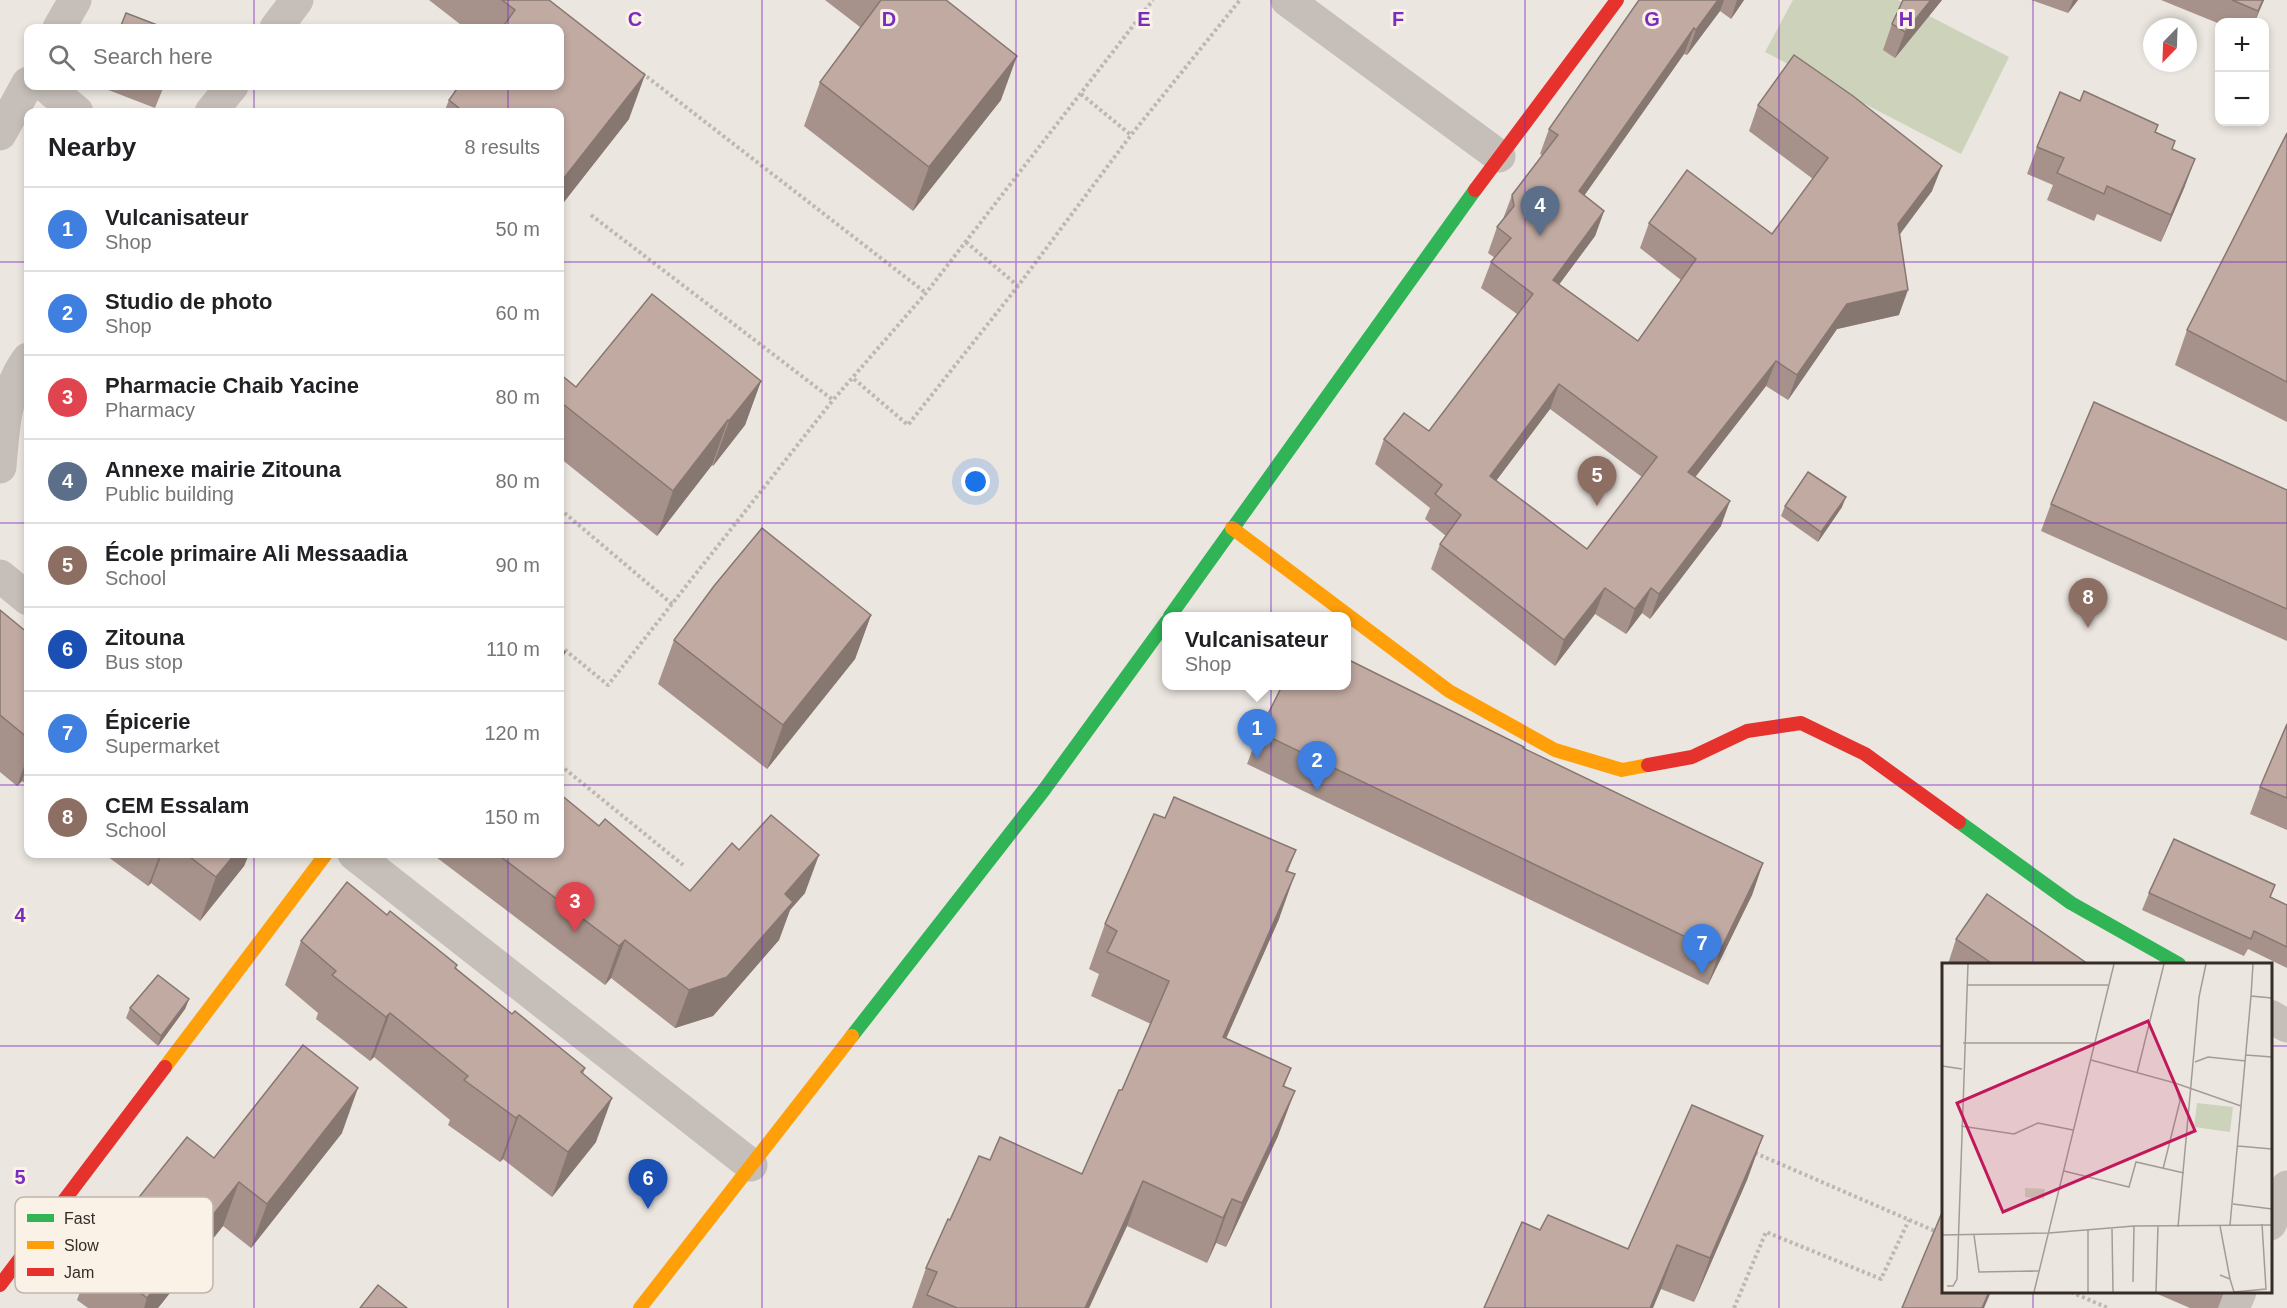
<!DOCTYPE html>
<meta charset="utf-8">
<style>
body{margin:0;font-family:Arial,sans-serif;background:#f6f6f6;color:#202124}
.controls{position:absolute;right:18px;top:18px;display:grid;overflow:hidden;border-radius:12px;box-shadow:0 3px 9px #0003}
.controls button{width:54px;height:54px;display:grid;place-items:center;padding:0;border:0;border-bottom:2px solid #e0e0e0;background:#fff;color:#202124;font:30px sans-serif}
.compass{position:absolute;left:2143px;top:18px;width:54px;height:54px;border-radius:50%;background:#fff;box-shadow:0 3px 9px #0003;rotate:203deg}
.you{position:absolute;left:976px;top:482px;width:21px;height:21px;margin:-15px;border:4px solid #fff;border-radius:50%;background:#1a73e8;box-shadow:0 0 0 9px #1a73e833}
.badge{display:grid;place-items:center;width:39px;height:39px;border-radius:50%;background:#766d68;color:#fff;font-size:20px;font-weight:700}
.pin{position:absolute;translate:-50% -50px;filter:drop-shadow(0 2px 3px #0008)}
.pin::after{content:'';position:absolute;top:32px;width:21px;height:18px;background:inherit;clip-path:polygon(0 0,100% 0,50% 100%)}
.popup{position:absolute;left:1162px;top:612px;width:189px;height:78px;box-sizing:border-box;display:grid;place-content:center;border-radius:12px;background:#fff;filter:drop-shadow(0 2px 4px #0005);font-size:20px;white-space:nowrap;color:#757577}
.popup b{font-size:22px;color:#202124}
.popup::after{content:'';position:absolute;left:50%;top:100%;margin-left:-12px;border:12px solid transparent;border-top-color:#fff}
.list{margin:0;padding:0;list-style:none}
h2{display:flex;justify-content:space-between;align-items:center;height:78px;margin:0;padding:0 24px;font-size:26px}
h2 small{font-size:20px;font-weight:400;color:#757577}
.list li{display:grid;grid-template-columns:39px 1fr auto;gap:18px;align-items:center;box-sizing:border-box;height:84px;padding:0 24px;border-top:2px solid #e0e0e0}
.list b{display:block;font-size:22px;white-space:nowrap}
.list p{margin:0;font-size:20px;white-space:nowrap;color:#757577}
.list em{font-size:20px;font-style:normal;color:#757577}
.icon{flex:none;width:33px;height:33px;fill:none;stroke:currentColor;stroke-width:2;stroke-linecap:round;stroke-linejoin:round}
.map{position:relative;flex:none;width:2287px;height:1308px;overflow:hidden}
.search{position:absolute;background:#fff;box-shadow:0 3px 9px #0003;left:24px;top:24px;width:540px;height:66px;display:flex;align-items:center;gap:15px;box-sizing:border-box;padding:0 21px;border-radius:12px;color:#757577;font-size:22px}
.panel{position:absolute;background:#fff;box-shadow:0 3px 9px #0003;left:24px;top:108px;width:540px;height:750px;border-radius:12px}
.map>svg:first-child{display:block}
</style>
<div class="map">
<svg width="2287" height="1308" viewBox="0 0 2287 1308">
<rect width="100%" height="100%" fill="#ece6e0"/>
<!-- green -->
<path fill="#cdd2ba" d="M 1793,0 L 1898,0 L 2009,57 L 1961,154 L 1765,52 Z"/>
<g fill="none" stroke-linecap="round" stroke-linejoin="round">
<!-- path -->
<g stroke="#bfb7b1" stroke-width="4" stroke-dasharray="3 3" stroke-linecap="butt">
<path d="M 642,73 L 926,293"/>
<path d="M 1081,94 L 1131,135"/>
<path d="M 591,215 L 833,400 L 926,293 L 1153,0"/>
<path d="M 966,242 L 1018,286"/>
<path d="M 854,379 L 908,425 L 1018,286 L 1131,135 L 1240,0"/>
<path d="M 560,511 L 561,510 L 672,604"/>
<path d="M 560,646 L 608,685 L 833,400"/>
<path d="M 560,765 L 683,865"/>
<path d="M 1755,1153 L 1944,1235"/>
<path d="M 2071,1292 L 2108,1308"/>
<path d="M 1734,1308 L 1766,1232 L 1881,1279 L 1909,1220"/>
</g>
<!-- street -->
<g stroke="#c6bfb9" stroke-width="33">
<path d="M 1287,0 L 1499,156"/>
<path d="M 59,28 L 75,0"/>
<path d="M 276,28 L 297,0"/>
<path d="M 46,86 L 77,112"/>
<path d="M 211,112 L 232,86"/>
<path d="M 0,134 L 28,83"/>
<path d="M 0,467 C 3,429 5,390 28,359"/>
<path d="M 0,576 L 28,599"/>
<path d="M 354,854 L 751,1165"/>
<path d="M 2270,1016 L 2287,1026"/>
<path d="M 2270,1224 L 2287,1187"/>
<path d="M 2233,1308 L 2240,1292"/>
</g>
<!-- fast -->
<g stroke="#30b455" stroke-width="14">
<path d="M 1170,616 L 1475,190"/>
<path d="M 1959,822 L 2071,903 L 2179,964"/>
<path d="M 852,1036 L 1044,790 L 1167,621"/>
</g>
<!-- slow -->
<g stroke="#ff9f0a" stroke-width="14">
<path d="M 1232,528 L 1449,691 L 1555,750 L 1622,770 L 1648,765"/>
<path d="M 165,1067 L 326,854"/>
<path d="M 640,1308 L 852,1036"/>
</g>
<!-- jam -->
<g stroke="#e5322d" stroke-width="14">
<path d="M 1475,190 L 1617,0"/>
<path d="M 1648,765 L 1692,757 L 1747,731 L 1801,723 L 1865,754 L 1959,822"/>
<path d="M 0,1285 L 165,1067"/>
</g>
</g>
<!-- wall -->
<g fill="#a6928a" fill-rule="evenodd">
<path d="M 429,0 L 549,0 L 629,119 L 560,207 L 560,112 L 444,112 L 449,100 L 560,28 L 465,28 Z"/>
<path d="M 825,0 L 946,0 L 1001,100 L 913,211 L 804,126 L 820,82 L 860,27 Z"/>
<path d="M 1639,0 L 1744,0 L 1731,19 L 1720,11 L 1687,55 L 1684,54 L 1584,196 L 1604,211 L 1595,236 L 1559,284 L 1638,341 L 1681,280 L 1640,248 L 1649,223 L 1772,234 L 1813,179 L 1749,131 L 1758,105 L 1932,191 L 1899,234 L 1899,315 L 1837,329 L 1788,400 L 1766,386 L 1695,477 L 1721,526 L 1650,619 L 1642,613 L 1626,634 L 1595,614 L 1555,666 L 1431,569 L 1440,544 L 1446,536 L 1425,519 L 1430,508 L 1375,464 L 1384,439 L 1429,431 L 1517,314 L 1481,288 L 1491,262 L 1495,258 L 1488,253 L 1497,227 L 1503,219 L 1512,195 L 1542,155 L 1540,154 L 1549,129 ZM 1550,409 L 1642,477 L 1587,549 L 1496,481 Z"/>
<path d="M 1942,0 L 1895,58 L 1883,50 L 1892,24 Z"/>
<path d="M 2031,0 L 2078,0 L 2068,13 Z"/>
<path d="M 2161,0 L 2264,0 L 2255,22 L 2220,22 L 2220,24 Z"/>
<path d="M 98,86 L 164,86 L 155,108 Z"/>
<path d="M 2080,101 L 2155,132 L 2172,149 L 2185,186 L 2161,242 L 2097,214 L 2094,221 L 2047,200 L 2053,185 L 2027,174 L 2037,147 Z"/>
<path d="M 2287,133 L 2287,422 L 2175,365 L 2187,330 Z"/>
<path d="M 560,374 L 576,387 L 761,381 L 745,425 L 713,466 L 712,465 L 657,536 L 560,458 Z"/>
<path d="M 2287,490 L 2287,641 L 2041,531 L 2051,504 Z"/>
<path d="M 1785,506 L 1842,507 L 1818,542 L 1781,516 Z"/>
<path d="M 0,610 L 28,633 L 28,786 L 22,781 L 17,786 L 0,772 Z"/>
<path d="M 871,615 L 855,659 L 767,769 L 658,684 L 674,640 Z"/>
<path d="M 2287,724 L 2287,830 L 2250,814 L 2260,787 Z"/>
<path d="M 1259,732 L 1523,748 L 1763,863 L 1752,895 L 1708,985 L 1247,764 Z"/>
<path d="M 1165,818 L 1296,850 L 1288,871 L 1279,919 L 1226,1039 L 1291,1068 L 1284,1087 L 1278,1136 L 1226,1247 L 1216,1243 L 1207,1263 L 1127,1226 L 1089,1308 L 912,1308 L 926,1268 L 950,1220 L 990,1160 L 1082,1174 L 1122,1090 L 1151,1024 L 1091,996 L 1099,974 L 1089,969 L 1105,924 Z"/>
<path d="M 599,826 L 690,891 L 739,850 L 805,893 L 790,910 L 779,940 L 713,1016 L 675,1028 L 611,978 L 605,985 L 432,854 L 560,854 Z"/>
<path d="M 104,854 L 249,854 L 244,866 L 200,921 L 151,883 L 148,886 Z"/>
<path d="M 2149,893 L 2271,897 L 2287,905 L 2287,968 L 2248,949 L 2244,956 L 2142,910 Z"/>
<path d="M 387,915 L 456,968 L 512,1014 L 585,1068 L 583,1074 L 596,1142 L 552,1197 L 503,1159 L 500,1162 L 448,1125 L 450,1120 L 374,1057 L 370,1061 L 316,1019 L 318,1013 L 285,985 L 301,941 Z"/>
<path d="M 1956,939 L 2088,964 L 1948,964 Z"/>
<path d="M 189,999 L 185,1009 L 158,1046 L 126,1018 L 130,1008 Z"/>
<path d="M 342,1133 L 251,1248 L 223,1226 L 158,1308 L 88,1308 L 77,1300 L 93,1255 L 214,1158 Z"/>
<path d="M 1763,1136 L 1747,1180 L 1694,1302 L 1661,1289 L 1540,1230 L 1628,1249 Z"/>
<path d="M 2153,1292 L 2224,1292 L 2218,1308 L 2190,1308 Z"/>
</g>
<!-- shaded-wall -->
<g fill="#877771">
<path d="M 1718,0 L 1724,0 L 1720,11 L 1687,55 L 1696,30 Z"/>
<path d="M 1737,0 L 1744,0 L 1731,19 Z"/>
<path d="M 1931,0 L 1942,0 L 1895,58 L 1905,32 Z"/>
<path d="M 2073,0 L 2078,0 L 2068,13 Z"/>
<path d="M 2263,0 L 2264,0 L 2254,22 Z"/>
<path d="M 1694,28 L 1684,54 L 1569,217 L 1579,191 Z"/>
<path d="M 1017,56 L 1001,100 L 913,211 L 929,167 Z"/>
<path d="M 645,75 L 629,119 L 560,207 L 560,183 Z"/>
<path d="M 2195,159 L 2185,186 L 2161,242 L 2171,215 Z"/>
<path d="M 1942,166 L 1932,191 L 1889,249 L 1898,224 Z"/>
<path d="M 1604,211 L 1595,236 L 1544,305 L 1553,280 Z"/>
<path d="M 1908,290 L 1899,315 L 1837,329 L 1788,400 L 1797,375 L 1847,304 Z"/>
<path d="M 1776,361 L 1766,386 L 1679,498 L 1688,472 Z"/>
<path d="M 761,381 L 745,425 L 713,466 L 729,421 Z"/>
<path d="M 1559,384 L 1550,409 L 1480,502 L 1490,476 Z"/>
<path d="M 728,420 L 712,465 L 657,536 L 673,491 Z"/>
<path d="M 1846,497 L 1842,507 L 1818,542 L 1821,532 Z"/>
<path d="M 1730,501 L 1721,526 L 1650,619 L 1659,594 Z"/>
<path d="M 1605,588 L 1595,614 L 1555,666 L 1564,640 Z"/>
<path d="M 1651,588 L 1642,613 L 1626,634 L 1635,609 Z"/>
<path d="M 871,615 L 855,659 L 767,769 L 783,725 Z"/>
<path d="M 565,652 L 560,668 L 560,660 Z"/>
<path d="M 28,755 L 28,762 L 22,781 L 17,786 Z"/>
<path d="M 160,854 L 162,854 L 151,883 L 148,886 Z"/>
<path d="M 235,854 L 249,854 L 244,866 L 200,921 L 216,877 Z"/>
<path d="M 819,855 L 805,893 L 790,910 L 779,940 L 713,1016 L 675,1028 L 689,990 L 785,894 Z"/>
<path d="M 1763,863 L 1752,895 L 1708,985 L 1719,953 Z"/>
<path d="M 1295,874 L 1279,919 L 1207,1081 L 1223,1037 Z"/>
<path d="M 625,940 L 611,978 L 605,985 L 619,946 Z"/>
<path d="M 189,999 L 185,1009 L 158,1046 L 161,1036 Z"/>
<path d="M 390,1013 L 374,1057 L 370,1061 L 386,1017 Z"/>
<path d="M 358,1088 L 342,1133 L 251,1248 L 267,1204 Z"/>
<path d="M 1295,1091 L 1278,1136 L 1226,1247 L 1242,1203 Z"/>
<path d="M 612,1098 L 596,1142 L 552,1197 L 568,1152 Z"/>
<path d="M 519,1115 L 503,1159 L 500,1162 L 516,1118 Z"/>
<path d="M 1763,1136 L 1747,1180 L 1694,1302 L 1710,1258 Z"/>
<path d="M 1143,1181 L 1127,1226 L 1089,1308 L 1085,1308 Z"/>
<path d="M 239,1182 L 223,1226 L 158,1308 L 144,1308 L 147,1298 Z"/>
<path d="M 1232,1199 L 1216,1243 L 1207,1263 L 1223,1218 Z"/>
<path d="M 1677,1245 L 1661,1289 L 1653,1308 L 1650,1308 Z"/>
<path d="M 1989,1292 L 1991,1292 L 1984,1308 L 1982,1308 Z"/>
</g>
<!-- building -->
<g fill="#c1aaa1" stroke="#877771" stroke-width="1.5" fill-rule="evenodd">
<path d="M 502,0 L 549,0 L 645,75 L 560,183 L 560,112 L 464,112 L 449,100 L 459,86 L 560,86 L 560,28 L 502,28 L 515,10 Z"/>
<path d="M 881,0 L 946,0 L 1017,56 L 929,167 L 820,82 Z"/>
<path d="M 1639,0 L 1718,0 L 1696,30 L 1694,28 L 1579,191 L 1604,211 L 1553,280 L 1638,341 L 1696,259 L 1649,223 L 1687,170 L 1772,234 L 1828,158 L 1758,105 L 1794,55 L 1853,96 L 1942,166 L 1898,224 L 1908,290 L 1847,304 L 1797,375 L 1776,361 L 1688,472 L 1730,501 L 1659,594 L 1651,588 L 1635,609 L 1605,588 L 1564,640 L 1440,544 L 1461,515 L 1435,494 L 1442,485 L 1384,439 L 1404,413 L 1429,431 L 1533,294 L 1491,262 L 1511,238 L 1497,227 L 1514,206 L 1512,195 L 1558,135 L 1549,129 ZM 1559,384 L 1657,457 L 1587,549 L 1490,476 Z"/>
<path d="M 1903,0 L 1931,0 L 1905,32 L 1892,24 Z"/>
<path d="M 2232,0 L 2263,0 L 2258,11 Z"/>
<path d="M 126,13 L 165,28 L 120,28 Z"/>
<path d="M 153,86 L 164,86 L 162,89 Z"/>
<path d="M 2084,91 L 2158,125 L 2155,132 L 2175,141 L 2172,149 L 2195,159 L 2171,215 L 2107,186 L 2104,194 L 2057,173 L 2064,158 L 2037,147 L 2060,92 L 2080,101 Z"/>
<path d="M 2287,133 L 2287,382 L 2187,330 Z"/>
<path d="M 652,294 L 761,381 L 729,421 L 728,420 L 673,491 L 563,404 L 560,409 L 560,374 L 576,387 Z"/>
<path d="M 2094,402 L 2287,490 L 2287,609 L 2051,504 Z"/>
<path d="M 1808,472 L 1846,497 L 1821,532 L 1785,506 Z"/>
<path d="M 762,528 L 871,615 L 783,725 L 674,640 L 714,586 Z"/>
<path d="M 0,610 L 28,633 L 28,738 L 0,715 Z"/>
<path d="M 560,647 L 565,652 L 560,660 Z"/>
<path d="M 1347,659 L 1524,747 L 1523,748 L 1763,863 L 1719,953 L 1259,732 L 1282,686 L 1347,686 Z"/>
<path d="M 2287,724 L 2287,798 L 2260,787 Z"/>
<path d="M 560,794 L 599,826 L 605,819 L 690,891 L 732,843 L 739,850 L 771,815 L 819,855 L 785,894 L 793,902 L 727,977 L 689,990 L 625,940 L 619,946 L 497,854 L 560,854 Z"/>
<path d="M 1174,797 L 1296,850 L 1286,871 L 1295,874 L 1223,1037 L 1291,1068 L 1283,1086 L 1295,1091 L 1242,1203 L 1232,1199 L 1223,1218 L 1143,1181 L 1085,1308 L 957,1308 L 927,1295 L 937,1272 L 926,1268 L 948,1219 L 950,1220 L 979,1156 L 990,1160 L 1000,1137 L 1082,1174 L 1119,1090 L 1122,1090 L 1169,981 L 1107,952 L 1117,931 L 1105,924 L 1154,814 L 1165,818 Z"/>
<path d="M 2174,839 L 2275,885 L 2270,897 L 2287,905 L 2287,947 L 2254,931 L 2251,939 L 2149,893 Z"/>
<path d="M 186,854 L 235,854 L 216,877 Z"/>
<path d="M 347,882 L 387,915 L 390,911 L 457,965 L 455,968 L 512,1014 L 515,1011 L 585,1068 L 581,1072 L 612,1098 L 568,1152 L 519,1115 L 516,1118 L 464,1080 L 468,1076 L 390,1013 L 386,1017 L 332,975 L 336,971 L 301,941 Z"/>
<path d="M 1987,894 L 2088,964 L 1993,964 L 1956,939 Z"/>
<path d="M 158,975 L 189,999 L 161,1036 L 130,1008 Z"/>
<path d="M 303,1045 L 358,1088 L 267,1204 L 239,1182 L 147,1298 L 93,1255 L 187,1137 L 214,1158 Z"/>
<path d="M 1692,1105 L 1763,1136 L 1710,1258 L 1677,1245 L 1650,1308 L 1484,1308 L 1522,1222 L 1540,1230 L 1548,1215 L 1628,1249 Z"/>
<path d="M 1941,1215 L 1944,1216 L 1944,1292 L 1989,1292 L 1982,1308 L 1902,1308 Z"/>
<path d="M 378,1285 L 407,1308 L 360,1308 Z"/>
</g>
<!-- grid -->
<path fill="none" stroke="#7b2cbf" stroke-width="1.5" stroke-opacity="0.55" d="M 254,0 L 254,28M 508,0 L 508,28M 762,0 L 762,1308M 1016,0 L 1016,1308M 1271,0 L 1271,1308M 1525,0 L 1525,1308M 1779,0 L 1779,1308M 2033,0 L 2033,964M 254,86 L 254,112M 508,86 L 508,112M 0,262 L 28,262M 560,262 L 2287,262M 0,523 L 28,523M 560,523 L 2287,523M 0,785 L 28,785M 560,785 L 2287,785M 254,854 L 254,1308M 508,854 L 508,1308M 0,1046 L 1944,1046M 2270,1046 L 2287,1046M 2033,1292 L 2033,1308"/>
<!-- overview -->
<g transform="translate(1942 963)">
<rect width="330" height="330" fill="#ece6e0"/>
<path d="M 255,140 L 291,144 L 288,169 L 252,164 ZM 83,225 L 103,226 L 102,236 L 83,234 Z" fill="#cdd2ba"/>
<path fill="none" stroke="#a39c96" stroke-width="1.5" d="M 311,1 L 309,33 L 330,35M 25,22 L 166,22M 21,80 L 153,80M 304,92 L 330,94M 149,97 L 233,120 L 238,138 L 221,206M 253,99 L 266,94 L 304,98M 0,103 L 20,106M 195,110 L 222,1M 233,120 L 299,143 L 288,262M 299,143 L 309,33M 19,163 L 72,171 L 96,160 L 131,167M 296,183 L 330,186M 122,208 L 187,224 L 194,199 L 242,210M 291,241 L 330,246M 278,263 L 288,316M 236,264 L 257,34 L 264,1M 170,266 L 171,329M 0,272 L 107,270 L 192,263 L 330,262M 32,272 L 37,309 L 97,308M 278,312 L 288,316 L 292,329 L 324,326 L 320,261M 191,319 L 192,263M 5,323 L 11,323 L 15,316 L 26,1M 92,329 L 172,1M 146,329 L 146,267M 214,329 L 216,263"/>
<path fill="#c2185b" fill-opacity="0.15" stroke="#c2185b" stroke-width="3" d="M 206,58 L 253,168 L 61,249 L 15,140 Z"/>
<rect width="330" height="330" fill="none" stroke="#362c27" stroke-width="3"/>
</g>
<!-- legend -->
<rect x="15" y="1197" width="198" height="96" rx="9" fill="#faf1e7" stroke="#bfb6ad" stroke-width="1.5"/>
<rect x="27" y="1214" width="27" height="8" fill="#30b455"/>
<rect x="27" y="1241" width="27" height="8" fill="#ff9f0a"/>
<rect x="27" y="1268" width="27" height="8" fill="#e5322d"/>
<g font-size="16" fill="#362c27">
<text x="64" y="1224">Fast</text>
<text x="64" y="1251">Slow</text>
<text x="64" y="1278">Jam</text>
</g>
<g font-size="20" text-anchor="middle" font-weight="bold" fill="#7b2cbf" stroke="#faf1e7" stroke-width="6" stroke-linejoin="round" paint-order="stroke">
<text x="635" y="26">C</text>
<text x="889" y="26">D</text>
<text x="1144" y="26">E</text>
<text x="1398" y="26">F</text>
<text x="1652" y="26">G</text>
<text x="1906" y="26">H</text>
<text x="20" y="922">4</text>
<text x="20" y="1184">5</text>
</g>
</svg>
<div class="controls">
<button>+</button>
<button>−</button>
</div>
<svg class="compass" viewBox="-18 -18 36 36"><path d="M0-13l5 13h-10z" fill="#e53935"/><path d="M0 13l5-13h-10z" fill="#757577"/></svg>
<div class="you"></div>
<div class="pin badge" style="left:1257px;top:759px;background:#3f7fe0">1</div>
<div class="popup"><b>Vulcanisateur</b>Shop</div>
<div class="pin badge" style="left:1317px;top:791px;background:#3f7fe0">2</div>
<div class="pin badge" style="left:575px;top:932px;background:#e0444e">3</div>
<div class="pin badge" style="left:1540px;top:236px;background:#5c6f8a">4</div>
<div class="pin badge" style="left:1597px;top:506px;background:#8d6e63">5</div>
<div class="pin badge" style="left:648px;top:1209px;background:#1a4fb4">6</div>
<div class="pin badge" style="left:1702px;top:974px;background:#3f7fe0">7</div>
<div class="pin badge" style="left:2088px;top:628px;background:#8d6e63">8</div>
<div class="search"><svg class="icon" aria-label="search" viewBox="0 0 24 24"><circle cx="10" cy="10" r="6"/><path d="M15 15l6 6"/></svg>Search here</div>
<section class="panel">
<h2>Nearby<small>8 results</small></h2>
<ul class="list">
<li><span class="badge" style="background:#3f7fe0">1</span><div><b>Vulcanisateur</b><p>Shop</p></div><em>50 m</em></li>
<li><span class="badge" style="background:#3f7fe0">2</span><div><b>Studio de photo</b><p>Shop</p></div><em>60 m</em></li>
<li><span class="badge" style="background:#e0444e">3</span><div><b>Pharmacie Chaib Yacine</b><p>Pharmacy</p></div><em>80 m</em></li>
<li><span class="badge" style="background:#5c6f8a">4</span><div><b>Annexe mairie Zitouna</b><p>Public building</p></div><em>80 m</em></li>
<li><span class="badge" style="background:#8d6e63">5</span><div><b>École primaire Ali Messaadia</b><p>School</p></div><em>90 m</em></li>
<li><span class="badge" style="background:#1a4fb4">6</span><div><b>Zitouna</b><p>Bus stop</p></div><em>110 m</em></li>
<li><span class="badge" style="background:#3f7fe0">7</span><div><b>Épicerie</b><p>Supermarket</p></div><em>120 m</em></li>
<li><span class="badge" style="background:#8d6e63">8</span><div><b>CEM Essalam</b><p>School</p></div><em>150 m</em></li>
</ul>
</section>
</div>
